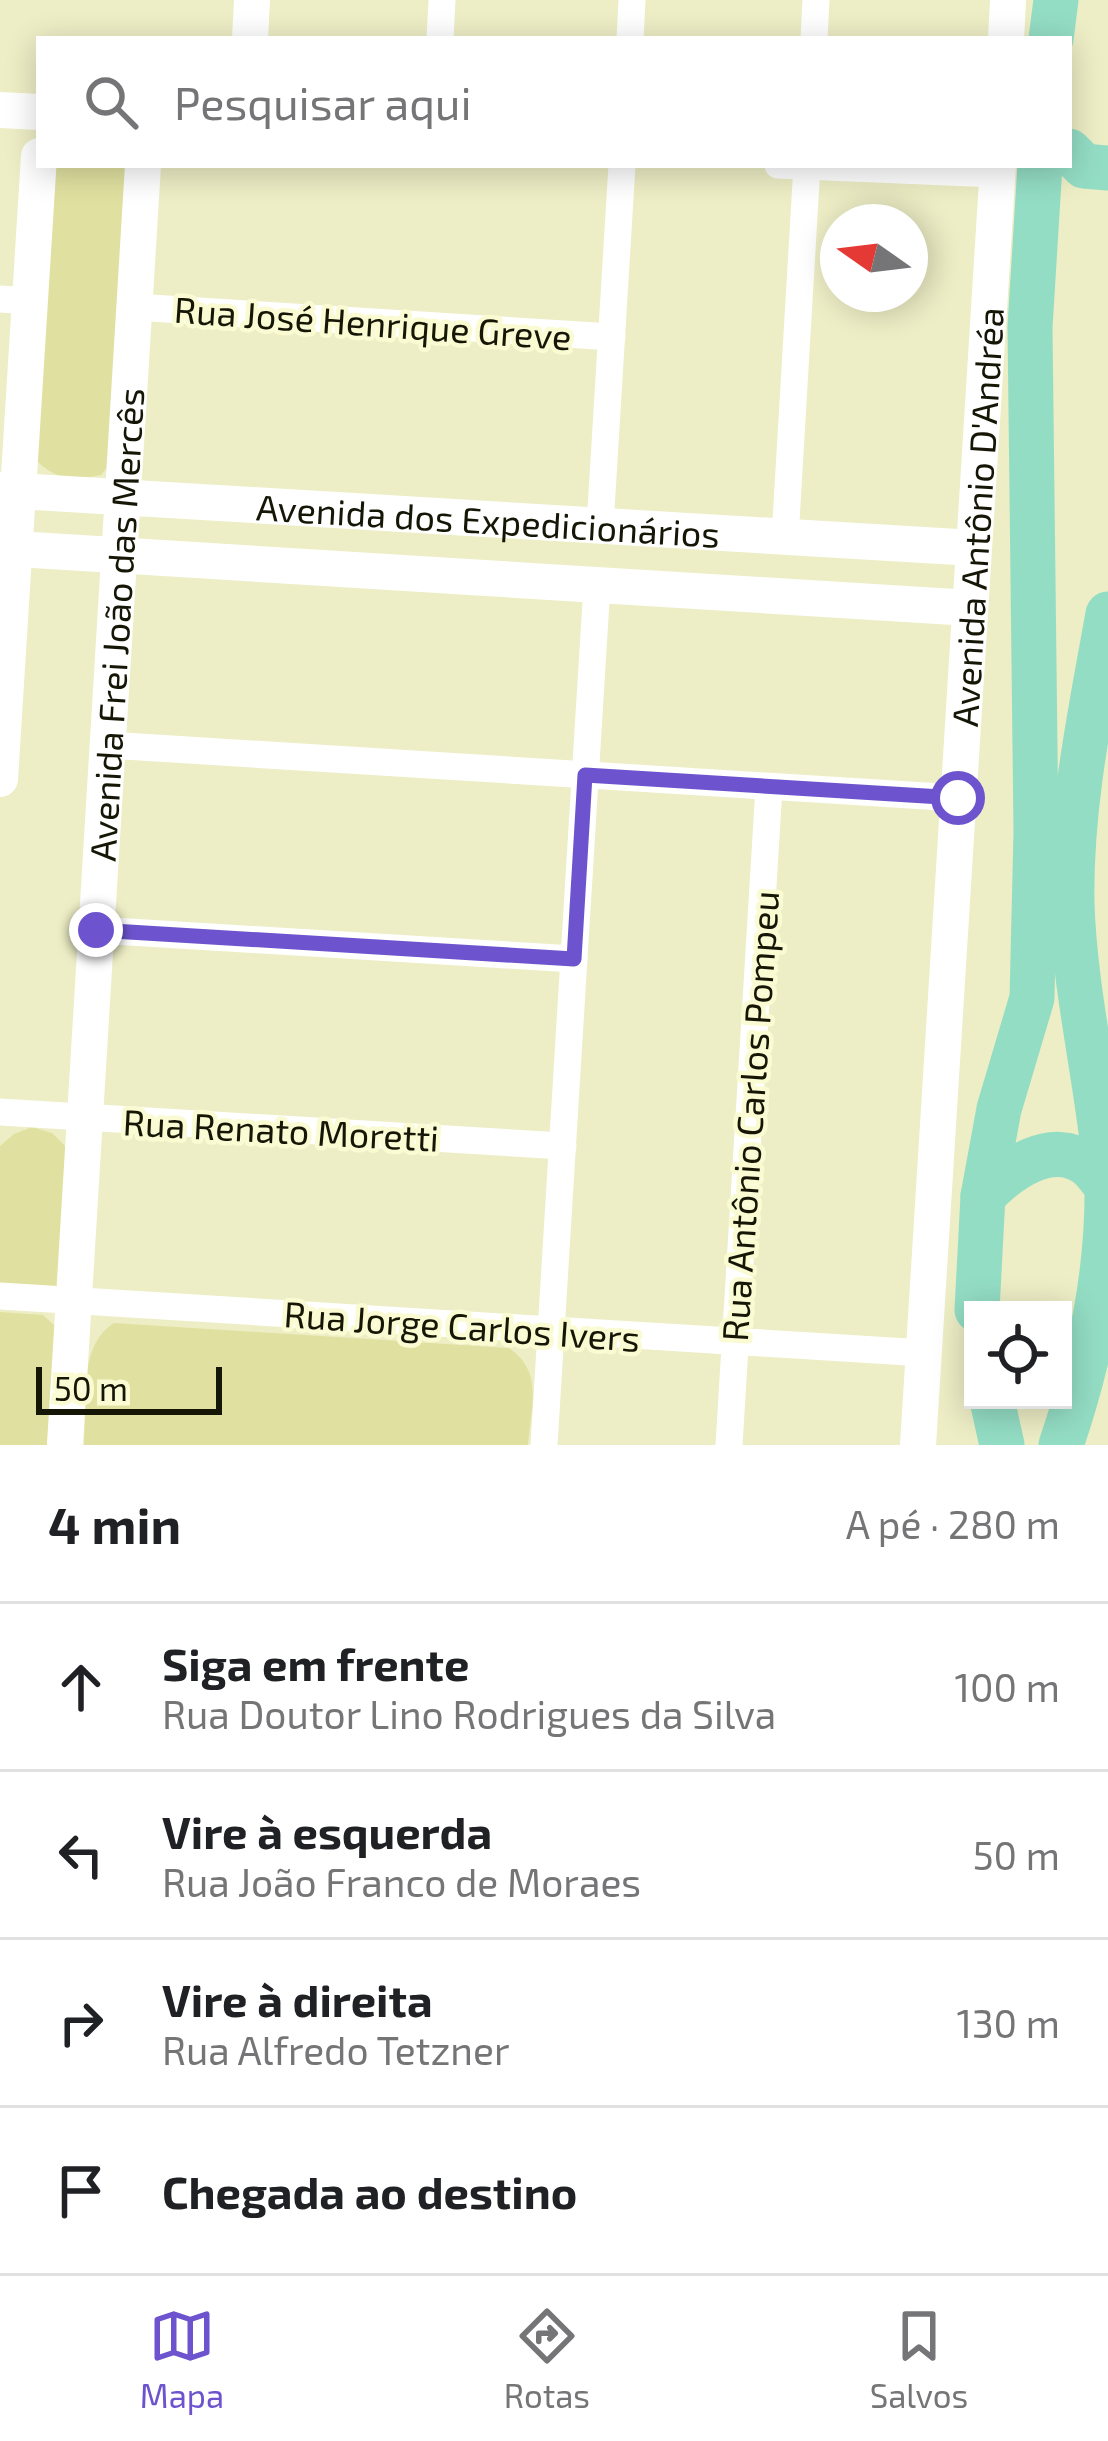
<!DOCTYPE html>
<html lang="pt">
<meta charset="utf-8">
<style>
body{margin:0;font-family:"Exo 2",sans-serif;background:#f2f2f2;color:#202124}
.controls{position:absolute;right:36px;bottom:36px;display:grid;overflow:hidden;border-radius:0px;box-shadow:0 6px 30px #0003}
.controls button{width:108px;height:108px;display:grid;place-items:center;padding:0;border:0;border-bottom:3px solid #e0e0e0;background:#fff;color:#202124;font:60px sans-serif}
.compass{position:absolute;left:820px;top:204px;width:108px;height:108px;border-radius:50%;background:#fff;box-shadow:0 6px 30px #0003;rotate:284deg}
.scale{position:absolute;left:36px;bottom:30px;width:186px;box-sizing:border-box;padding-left:12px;border:6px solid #161607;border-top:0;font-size:33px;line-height:42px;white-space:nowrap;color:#161607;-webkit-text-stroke:9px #fafbd2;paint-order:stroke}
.stop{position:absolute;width:36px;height:36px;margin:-27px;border:9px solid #6d54ce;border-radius:50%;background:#fff}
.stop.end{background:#6d54ce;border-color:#fff;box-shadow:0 3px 12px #0008}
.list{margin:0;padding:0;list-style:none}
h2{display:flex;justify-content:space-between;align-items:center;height:156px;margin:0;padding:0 48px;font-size:51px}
h2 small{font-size:39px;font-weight:400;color:#757577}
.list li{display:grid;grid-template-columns:78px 1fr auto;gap:36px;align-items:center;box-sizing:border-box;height:168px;padding:0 48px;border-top:3px solid #e0e0e0}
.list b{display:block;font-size:45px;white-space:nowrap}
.list p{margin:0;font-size:39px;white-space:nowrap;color:#757577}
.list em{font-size:39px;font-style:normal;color:#757577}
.icon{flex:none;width:66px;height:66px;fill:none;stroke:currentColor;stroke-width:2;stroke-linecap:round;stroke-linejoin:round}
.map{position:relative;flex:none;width:1108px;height:1445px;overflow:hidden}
.search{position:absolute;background:#fff;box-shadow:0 6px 30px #0003;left:36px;right:36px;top:36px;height:132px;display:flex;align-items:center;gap:30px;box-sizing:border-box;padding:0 42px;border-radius:0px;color:#757577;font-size:45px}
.sheet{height:828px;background:#fff}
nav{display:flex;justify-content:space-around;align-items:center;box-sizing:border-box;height:168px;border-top:3px solid #e0e0e0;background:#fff;font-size:33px;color:#757577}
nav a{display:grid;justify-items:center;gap:6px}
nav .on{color:#6d54ce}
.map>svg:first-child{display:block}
</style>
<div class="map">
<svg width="1108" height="1445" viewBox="0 0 1108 1445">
<rect width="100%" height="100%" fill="#edeec5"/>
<!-- green -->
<g fill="#e0e1a0">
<path d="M 56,165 L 131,165 L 114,459 L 101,475 C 74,480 57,481 37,461 Z"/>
<path d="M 32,1127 L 52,1133 L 66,1147 L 58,1287 L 0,1284 L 0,1146 L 14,1134 Z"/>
<path d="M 0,1312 L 43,1315 L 55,1326 L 47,1445 L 0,1445 Z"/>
<path d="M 114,1323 L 509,1348 C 544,1372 531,1407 528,1445 L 84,1445 C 87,1406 77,1346 114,1323 Z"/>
</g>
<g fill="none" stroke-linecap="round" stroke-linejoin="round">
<!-- minor -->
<g stroke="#fff" stroke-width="27">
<path d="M 440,39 L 442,0"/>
<path d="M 630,39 L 632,0"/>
<path d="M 814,39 L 816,0"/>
<path d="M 778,165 L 997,174"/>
<path d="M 0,299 L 30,301"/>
<path d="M 135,307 L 612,337"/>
<path d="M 600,526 L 622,165"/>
<path d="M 785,538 L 807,165"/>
<path d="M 108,745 L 958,798"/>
<path d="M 96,930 L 574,959"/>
<path d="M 0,1112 L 563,1146"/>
<path d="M 0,1296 L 924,1353"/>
<path d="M 544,1445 L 597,585"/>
<path d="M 729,1445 L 769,787"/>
</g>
<!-- tertiary -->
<g stroke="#fff" stroke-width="36">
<path d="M 250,39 L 252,0"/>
<path d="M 1006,39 L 1008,0"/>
<path d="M 0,110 L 39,112"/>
<path id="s1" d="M 0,490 L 974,548"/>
<path d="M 0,548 L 970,608"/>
<path d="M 0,779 L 39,156"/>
<path id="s2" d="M 65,1445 L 143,165"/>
<path id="s3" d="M 918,1445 L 998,165"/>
</g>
<!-- primary -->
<g stroke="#94ddc5" stroke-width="45">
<path d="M 1051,39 L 1056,0"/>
<path d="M 1069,151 L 1084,166 L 1108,168"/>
<path d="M 983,1196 C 1008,1170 1052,1137 1088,1165 C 1095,1171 1102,1181 1108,1188"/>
<path d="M 977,1310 L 983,1196 L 999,1109 L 1032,998 L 1036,832 L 1030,327 L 1040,165"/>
<path d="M 992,1400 L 1002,1445"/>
<path d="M 1061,1445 C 1089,1363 1108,1273 1107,1186 C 1100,1092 1075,998 1072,904 C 1070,806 1091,710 1108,614"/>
</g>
</g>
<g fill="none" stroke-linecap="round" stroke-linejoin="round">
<!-- route -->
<path stroke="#6d54ce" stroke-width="15" d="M 96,930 L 574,959 L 585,775 L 958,798"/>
</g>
<g text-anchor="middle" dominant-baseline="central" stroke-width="9" stroke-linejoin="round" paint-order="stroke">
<!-- street labels -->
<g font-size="36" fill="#161607" stroke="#fafbd2">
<text transform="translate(373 322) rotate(4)">Rua José Henrique Greve</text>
<text stroke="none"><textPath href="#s3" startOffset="930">Avenida Antônio D'Andréa</textPath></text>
<text stroke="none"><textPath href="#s1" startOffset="489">Avenida dos Expedicionários</textPath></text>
<text stroke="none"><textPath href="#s2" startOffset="822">Avenida Frei João das Mercês</textPath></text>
<text transform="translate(749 1116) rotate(-86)">Rua Antônio Carlos Pompeu</text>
<text transform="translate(281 1129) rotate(3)">Rua Renato Moretti</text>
<text transform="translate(462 1325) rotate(4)">Rua Jorge Carlos Ivers</text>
</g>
</g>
</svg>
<div class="controls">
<button><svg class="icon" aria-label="locate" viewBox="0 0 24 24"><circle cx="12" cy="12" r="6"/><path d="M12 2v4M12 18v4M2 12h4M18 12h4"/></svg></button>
</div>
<svg class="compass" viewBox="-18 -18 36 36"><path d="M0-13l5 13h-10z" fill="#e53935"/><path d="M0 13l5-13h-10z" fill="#757577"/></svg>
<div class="scale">50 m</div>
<div class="stop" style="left:958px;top:798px"></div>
<div class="stop end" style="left:96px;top:930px"></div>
<div class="search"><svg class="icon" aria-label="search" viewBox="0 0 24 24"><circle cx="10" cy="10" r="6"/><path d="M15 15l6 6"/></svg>Pesquisar aqui</div>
</div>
<section class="sheet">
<h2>4 min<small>A pé · 280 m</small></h2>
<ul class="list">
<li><svg class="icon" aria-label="ahead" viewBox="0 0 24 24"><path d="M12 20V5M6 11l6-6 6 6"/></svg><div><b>Siga em frente</b><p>Rua Doutor Lino Rodrigues da Silva</p></div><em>100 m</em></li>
<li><svg class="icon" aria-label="left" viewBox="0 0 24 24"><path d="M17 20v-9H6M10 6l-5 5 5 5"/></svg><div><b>Vire à esquerda</b><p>Rua João Franco de Moraes</p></div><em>50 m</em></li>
<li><svg class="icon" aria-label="right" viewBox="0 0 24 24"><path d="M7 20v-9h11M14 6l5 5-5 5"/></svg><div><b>Vire à direita</b><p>Rua Alfredo Tetzner</p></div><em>130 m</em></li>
<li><svg class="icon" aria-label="arrive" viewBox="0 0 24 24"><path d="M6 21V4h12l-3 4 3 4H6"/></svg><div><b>Chegada ao destino</b></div></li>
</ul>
</section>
<nav>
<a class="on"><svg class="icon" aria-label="map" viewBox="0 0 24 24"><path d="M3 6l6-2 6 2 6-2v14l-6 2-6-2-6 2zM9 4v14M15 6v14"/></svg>Mapa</a>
<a><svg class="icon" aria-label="directions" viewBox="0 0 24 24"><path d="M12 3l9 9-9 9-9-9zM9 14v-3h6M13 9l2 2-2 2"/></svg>Rotas</a>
<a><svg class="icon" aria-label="saved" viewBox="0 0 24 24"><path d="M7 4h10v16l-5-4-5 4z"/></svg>Salvos</a>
</nav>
